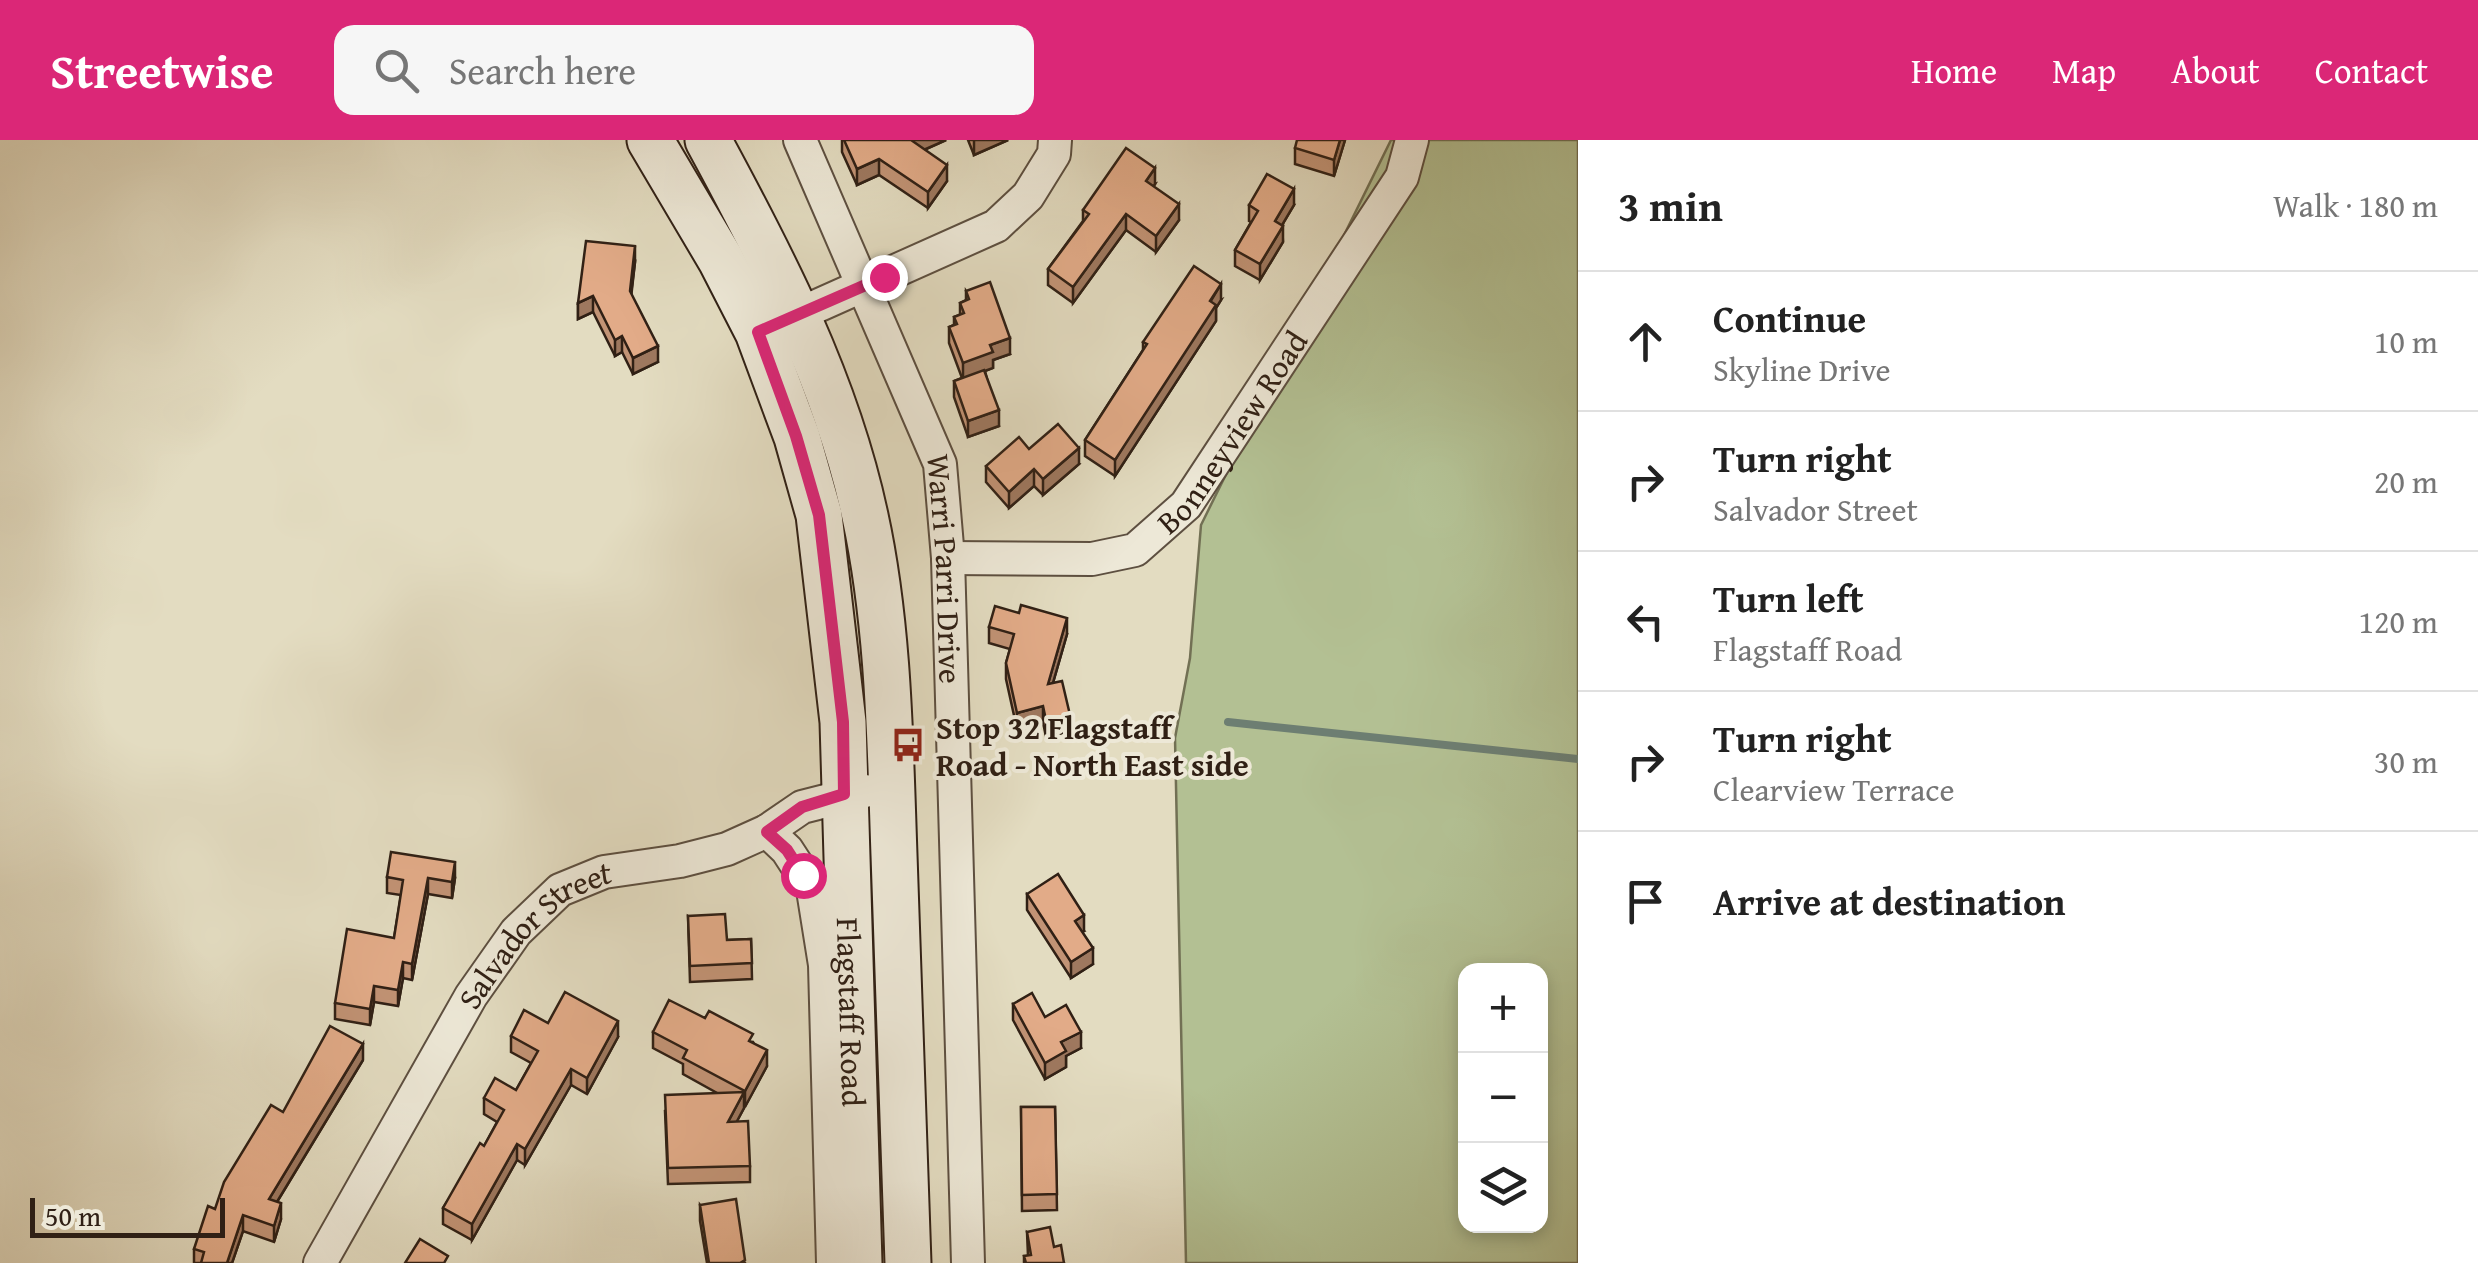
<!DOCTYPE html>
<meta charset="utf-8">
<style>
body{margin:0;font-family:"Gentium Book Plus",serif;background:#f6f6f6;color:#222}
.controls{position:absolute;right:30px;bottom:30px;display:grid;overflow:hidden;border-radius:20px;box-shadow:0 5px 15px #0003}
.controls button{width:90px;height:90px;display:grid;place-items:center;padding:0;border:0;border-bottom:2px solid #e0e0e0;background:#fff;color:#222;font:50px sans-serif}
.scale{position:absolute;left:30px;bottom:25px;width:195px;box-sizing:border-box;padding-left:10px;border:5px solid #302015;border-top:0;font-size:28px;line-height:35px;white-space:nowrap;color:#302015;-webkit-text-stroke:8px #ede8d7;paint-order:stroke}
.stop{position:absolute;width:30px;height:30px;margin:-22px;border:8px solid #db2777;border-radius:50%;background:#fff}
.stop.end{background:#db2777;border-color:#fff;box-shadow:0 2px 10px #0008}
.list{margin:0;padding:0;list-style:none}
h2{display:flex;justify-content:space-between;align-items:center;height:130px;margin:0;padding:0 40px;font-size:42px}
h2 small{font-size:32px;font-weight:400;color:#767676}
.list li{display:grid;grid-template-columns:65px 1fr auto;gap:30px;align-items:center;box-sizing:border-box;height:140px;padding:0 40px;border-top:2px solid #e0e0e0}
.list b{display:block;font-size:38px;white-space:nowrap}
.list p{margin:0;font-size:32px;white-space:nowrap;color:#767676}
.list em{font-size:32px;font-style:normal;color:#767676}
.icon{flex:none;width:55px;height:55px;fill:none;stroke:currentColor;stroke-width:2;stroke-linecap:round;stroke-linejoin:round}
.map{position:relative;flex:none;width:1578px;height:1123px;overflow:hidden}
header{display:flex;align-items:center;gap:60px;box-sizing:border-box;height:140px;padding:0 50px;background:#db2777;color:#fff}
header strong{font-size:48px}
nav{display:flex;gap:55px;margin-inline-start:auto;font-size:35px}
.search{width:700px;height:90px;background:#f6f6f6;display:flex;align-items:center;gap:25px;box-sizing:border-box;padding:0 35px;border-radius:20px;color:#767676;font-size:38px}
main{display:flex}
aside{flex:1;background:#fff}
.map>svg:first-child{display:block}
</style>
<header>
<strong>Streetwise</strong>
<div class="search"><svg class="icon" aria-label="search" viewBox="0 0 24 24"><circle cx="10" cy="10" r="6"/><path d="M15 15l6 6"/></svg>Search here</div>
<nav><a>Home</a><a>Map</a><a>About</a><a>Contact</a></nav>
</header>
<main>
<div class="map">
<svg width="1578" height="1123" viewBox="0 0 1578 1123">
<rect width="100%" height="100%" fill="#e3dcc1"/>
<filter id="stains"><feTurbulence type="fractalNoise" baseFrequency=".002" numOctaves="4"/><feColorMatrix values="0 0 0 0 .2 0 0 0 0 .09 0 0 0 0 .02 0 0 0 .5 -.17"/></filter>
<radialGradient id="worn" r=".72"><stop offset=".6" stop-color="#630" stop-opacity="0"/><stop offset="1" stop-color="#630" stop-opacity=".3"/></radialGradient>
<!-- green -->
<path fill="#b3c093" stroke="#727054" stroke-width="2.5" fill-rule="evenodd" d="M 1391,0 L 1578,0 L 1578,1123 L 1186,1123 L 1175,598 L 1190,518 L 1201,385 ZM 1466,830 L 1540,830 L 1540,1086 L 1466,1086 Z"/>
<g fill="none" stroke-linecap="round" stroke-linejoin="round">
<!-- stream -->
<path stroke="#6d7e72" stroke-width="8" d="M 1228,582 L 1578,619"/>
<!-- minor casing -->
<g stroke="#5d4f40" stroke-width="36">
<g id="minor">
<path id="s1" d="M 800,0 L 940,324 L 948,418 L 968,1123"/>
<path d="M 779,183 L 996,86 L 1028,56 L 1054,14 L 1055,0"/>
<path id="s2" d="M 948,418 L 1092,419 L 1135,410 L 1186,365 L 1402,37 L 1412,0"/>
<path d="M 767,691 L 787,710 L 813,750 L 825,825 L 833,1123"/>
<path id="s3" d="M 320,1123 L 471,856 L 516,792 L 560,750 L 604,732 L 680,721 L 727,709 L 767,691 L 802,667 L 865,651"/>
</g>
</g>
<!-- secondary casing -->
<g stroke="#302015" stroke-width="49">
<g id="secondary">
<path id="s4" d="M 650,0 L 721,120 L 758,192 L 797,297 L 819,375 L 843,582 L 859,1123"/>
<path d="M 708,0 C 773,120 836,241 865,376 C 889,486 890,603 894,715 C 898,851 903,987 908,1123"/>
</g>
</g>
<!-- minor -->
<use href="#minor" stroke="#ede8d7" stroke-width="32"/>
<!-- secondary -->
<use href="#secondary" stroke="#ede8d7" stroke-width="45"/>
</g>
<!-- wall -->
<g fill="#c29375" stroke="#302015" stroke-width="2.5">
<path d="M 842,0 L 946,0 L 924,10 L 947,41 L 928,68 L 879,35 L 857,45 L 842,12 Z"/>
<path d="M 968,0 L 1008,0 L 974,15 Z"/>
<path d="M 1345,0 L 1334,36 L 1295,24 L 1295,8 Z"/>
<path d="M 1155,44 L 1153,47 L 1179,80 L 1156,112 L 1126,90 L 1073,163 L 1048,145 L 1048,129 L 1083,81 L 1083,70 Z"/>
<path d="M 1249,65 L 1294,65 L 1282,85 L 1283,102 L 1260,140 L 1235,126 L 1235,110 L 1251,82 L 1249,81 Z"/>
<path d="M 635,122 L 631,154 L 658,222 L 633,234 L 622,212 L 615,216 L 593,172 L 578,179 L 578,163 Z"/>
<path d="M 966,151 L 1010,214 L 993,220 L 993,228 L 985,231 L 999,286 L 968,297 L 954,257 L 954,241 L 962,238 L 949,203 L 949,187 L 954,185 L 954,177 L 960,175 L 960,163 L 966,160 Z"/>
<path d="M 1221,160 L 1216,168 L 1216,181 L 1115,336 L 1085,316 L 1085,300 L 1143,210 L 1143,202 Z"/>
<path d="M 1029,309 L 1079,324 L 1043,355 L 1034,346 L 1009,368 L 986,342 L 986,326 Z"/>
<path d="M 989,487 L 1067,494 L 1053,543 L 1070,591 L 1046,597 L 1043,582 L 1017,589 L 1006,539 L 1006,523 L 1010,509 L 989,503 Z"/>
<path d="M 387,737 L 455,738 L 452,758 L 428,754 L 412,840 L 403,838 L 398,866 L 374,862 L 370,885 L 335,879 L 335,863 L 394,798 L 401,755 L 387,753 Z"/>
<path d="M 1027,754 L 1084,791 L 1082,792 L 1093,824 L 1071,838 L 1027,770 Z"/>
<path d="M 688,776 L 727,800 L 751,799 L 752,839 L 690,842 Z"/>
<path d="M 1013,864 L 1045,877 L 1081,908 L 1066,916 L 1066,927 L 1045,939 L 1013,880 Z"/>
<path d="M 548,883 L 618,897 L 587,954 L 571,945 L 525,1025 L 517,1020 L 472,1100 L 443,1084 L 443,1068 L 484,1006 L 497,982 L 484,974 L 484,958 L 516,950 L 531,923 L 511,912 L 511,896 Z"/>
<path d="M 653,892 L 753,902 L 767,926 L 737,981 L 750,1026 L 750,1042 L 668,1044 L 665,971 L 717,953 L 683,934 L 683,924 L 653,908 Z"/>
<path d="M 363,920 L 277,1062 L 281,1079 L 274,1102 L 243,1091 L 232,1123 L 194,1123 L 194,1109 L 215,1069 L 283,972 Z"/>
<path d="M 1021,967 L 1055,967 L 1057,1070 L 1022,1071 Z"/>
<path d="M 700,1065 L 745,1123 L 707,1123 L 700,1081 Z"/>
<path d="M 1027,1092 L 1054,1107 L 1064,1123 L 1024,1123 L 1024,1116 L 1028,1116 Z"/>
</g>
<!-- shaded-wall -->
<g fill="#9e785f" stroke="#302015" stroke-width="2.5">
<path d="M 911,0 L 946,0 L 910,16 Z"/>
<path d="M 974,0 L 1008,0 L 974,15 Z"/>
<path d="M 1340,0 L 1345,0 L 1334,36 L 1334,20 Z"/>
<path d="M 879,19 L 879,35 L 857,45 L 857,29 Z"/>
<path d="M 947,25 L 947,41 L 928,68 L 928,52 Z"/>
<path d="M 1155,28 L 1155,44 L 1146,57 L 1146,41 Z"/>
<path d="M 1294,49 L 1294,65 L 1275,97 L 1275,81 Z"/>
<path d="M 1179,64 L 1179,80 L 1156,112 L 1156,96 Z"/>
<path d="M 1126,74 L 1126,90 L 1073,163 L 1073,147 Z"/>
<path d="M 1283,86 L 1283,102 L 1260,140 L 1260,124 Z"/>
<path d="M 635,106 L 635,122 L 630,167 L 630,151 Z"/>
<path d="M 1221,144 L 1221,160 L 1216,168 L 1216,181 L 1115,336 L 1115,320 Z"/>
<path d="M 593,156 L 593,172 L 578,179 L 578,163 Z"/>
<path d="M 622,196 L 622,212 L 615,216 L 615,200 Z"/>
<path d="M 1010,198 L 1010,214 L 993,220 L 993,228 L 963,239 L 963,223 L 990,205 Z"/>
<path d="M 658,206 L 658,222 L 633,234 L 633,218 Z"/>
<path d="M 999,270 L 999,286 L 968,297 L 968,281 Z"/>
<path d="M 1079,308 L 1079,324 L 1043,355 L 1043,339 Z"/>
<path d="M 1034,329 L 1034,346 L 1009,368 L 1009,352 Z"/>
<path d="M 1067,478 L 1067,494 L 1048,560 L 1048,544 Z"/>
<path d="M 1043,566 L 1043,582 L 1017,589 L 1017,573 Z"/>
<path d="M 1070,575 L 1070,591 L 1046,597 L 1046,580 Z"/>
<path d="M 455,722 L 455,738 L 452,758 L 452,742 Z"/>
<path d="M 428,738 L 428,754 L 412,840 L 412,824 Z"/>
<path d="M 1084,775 L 1084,791 L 1075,797 L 1075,781 Z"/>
<path d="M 1093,808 L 1093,824 L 1071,838 L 1071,822 Z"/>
<path d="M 403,822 L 403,838 L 398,866 L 398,850 Z"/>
<path d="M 374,846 L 374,862 L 370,885 L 370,869 Z"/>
<path d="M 618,881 L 618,897 L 587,954 L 587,938 Z"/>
<path d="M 1081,892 L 1081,908 L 1066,916 L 1066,927 L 1045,939 L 1045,923 L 1061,902 Z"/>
<path d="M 363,904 L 363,920 L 269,1075 L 269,1059 Z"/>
<path d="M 767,910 L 767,926 L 745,967 L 745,951 Z"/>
<path d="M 571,929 L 571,945 L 525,1025 L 525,1009 Z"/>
<path d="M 744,952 L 744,968 L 728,998 L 728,982 Z"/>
<path d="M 517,1004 L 517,1020 L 472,1100 L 472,1084 Z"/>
<path d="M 281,1063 L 281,1079 L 274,1102 L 274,1086 Z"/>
<path d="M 243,1075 L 243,1091 L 232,1123 L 227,1123 Z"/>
</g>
<!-- building -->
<g fill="#e2ab88" stroke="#302015" stroke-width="2.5">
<path d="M 844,0 L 911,0 L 947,25 L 928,52 L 879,19 L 857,29 Z"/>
<path d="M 1297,0 L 1340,0 L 1334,20 L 1295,8 Z"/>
<path d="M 1126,8 L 1155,28 L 1146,41 L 1179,64 L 1156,96 L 1126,74 L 1073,147 L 1048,129 L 1089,74 L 1083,70 Z"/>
<path d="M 1267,34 L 1294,49 L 1275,81 L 1283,86 L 1260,124 L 1235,110 L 1258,71 L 1249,65 Z"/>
<path d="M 586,101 L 635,106 L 630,151 L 658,206 L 633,218 L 622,196 L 615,200 L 593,156 L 578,163 Z"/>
<path d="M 1194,126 L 1221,144 L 1210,161 L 1216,165 L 1115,320 L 1085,300 L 1147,204 L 1143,202 Z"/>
<path d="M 990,142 L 1010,198 L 990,205 L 993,212 L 963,223 L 949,187 L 957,184 L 954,177 L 964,173 L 960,163 L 969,159 L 966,151 Z"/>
<path d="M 984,230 L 999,270 L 968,281 L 954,241 Z"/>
<path d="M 1058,284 L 1079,308 L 1043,339 L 1034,329 L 1009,352 L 986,326 L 1019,297 L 1029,309 Z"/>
<path d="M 1021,465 L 1067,478 L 1048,544 L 1062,541 L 1070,575 L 1046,580 L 1043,566 L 1017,573 L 1006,523 L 1014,494 L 989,487 L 995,466 L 1019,473 Z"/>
<path d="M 391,712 L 455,722 L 452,742 L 428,738 L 412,824 L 403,822 L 398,850 L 374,846 L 370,869 L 335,863 L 347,789 L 394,798 L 403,740 L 387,737 Z"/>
<path d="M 1058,734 L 1084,775 L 1075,781 L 1093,808 L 1071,822 L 1027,754 Z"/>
<path d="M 725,774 L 727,800 L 751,799 L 752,823 L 690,826 L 688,776 Z"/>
<path d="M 565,852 L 618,881 L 587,938 L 571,929 L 525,1009 L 517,1004 L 472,1084 L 443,1068 L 480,1003 L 484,1006 L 504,970 L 484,958 L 495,938 L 516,950 L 538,911 L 511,896 L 524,870 L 548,883 Z"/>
<path d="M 1032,853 L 1045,877 L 1066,865 L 1081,892 L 1061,902 L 1066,911 L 1045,923 L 1013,864 Z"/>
<path d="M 669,860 L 705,878 L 709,871 L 753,894 L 749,901 L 767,910 L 745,951 L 683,918 L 687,910 L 653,892 Z"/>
<path d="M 330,886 L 363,904 L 269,1059 L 281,1063 L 274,1086 L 243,1075 L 227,1123 L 201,1123 L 204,1112 L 194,1109 L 208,1066 L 215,1069 L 224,1042 L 271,965 L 283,972 Z"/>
<path d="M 744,952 L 728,982 L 748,981 L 750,1026 L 668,1028 L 665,955 Z"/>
<path d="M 1021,967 L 1055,967 L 1057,1054 L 1022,1055 Z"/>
<path d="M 736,1059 L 745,1120 L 740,1123 L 709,1123 L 700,1065 Z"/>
<path d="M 1050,1087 L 1054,1107 L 1061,1105 L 1064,1123 L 1026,1123 L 1024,1116 L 1031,1115 L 1027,1092 Z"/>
<path d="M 420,1099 L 448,1116 L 444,1123 L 405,1123 Z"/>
</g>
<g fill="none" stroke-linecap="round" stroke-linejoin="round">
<!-- route -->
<path stroke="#db2777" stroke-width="12" d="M 803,735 L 787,710 L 767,692 L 802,667 L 844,654 L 843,582 L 819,375 L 796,296 L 758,192 L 884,137"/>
</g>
<!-- icons -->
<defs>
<g id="bus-bare" transform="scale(2.7)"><path d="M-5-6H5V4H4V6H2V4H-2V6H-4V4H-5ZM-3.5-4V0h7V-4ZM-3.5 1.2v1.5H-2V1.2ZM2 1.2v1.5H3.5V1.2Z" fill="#8f2418" stroke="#ede8d7" stroke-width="2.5" paint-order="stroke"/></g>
</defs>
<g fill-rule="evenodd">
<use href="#bus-bare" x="908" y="605"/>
</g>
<g text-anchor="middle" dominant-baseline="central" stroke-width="8" stroke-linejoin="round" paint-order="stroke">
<!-- street labels -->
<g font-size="32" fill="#302015" stroke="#ede8d7">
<text stroke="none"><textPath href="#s2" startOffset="342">Bonneyview Road</textPath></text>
<text stroke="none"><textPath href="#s1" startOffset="458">Warri Parri Drive</textPath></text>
<text stroke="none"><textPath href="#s3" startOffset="398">Salvador Street</textPath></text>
<text stroke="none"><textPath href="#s4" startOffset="912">Flagstaff Road</textPath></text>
</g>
<!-- poi labels -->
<g font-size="32" font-weight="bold" fill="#302015" stroke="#ede8d7" text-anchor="start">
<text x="936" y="587">Stop 32 Flagstaff<tspan x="936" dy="37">Road - North East side</tspan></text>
</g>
</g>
<rect width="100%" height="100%" filter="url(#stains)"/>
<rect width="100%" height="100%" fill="url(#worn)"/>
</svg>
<div class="controls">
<button>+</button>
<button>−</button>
<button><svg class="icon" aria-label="layers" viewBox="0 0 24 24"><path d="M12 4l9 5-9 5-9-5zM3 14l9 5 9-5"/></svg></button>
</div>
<div class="scale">50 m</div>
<div class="stop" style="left:803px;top:735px"></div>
<div class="stop end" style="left:884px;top:137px"></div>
</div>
<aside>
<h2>3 min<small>Walk · 180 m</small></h2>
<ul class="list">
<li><svg class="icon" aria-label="ahead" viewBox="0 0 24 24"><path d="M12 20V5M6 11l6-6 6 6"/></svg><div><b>Continue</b><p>Skyline Drive</p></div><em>10 m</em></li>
<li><svg class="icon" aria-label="right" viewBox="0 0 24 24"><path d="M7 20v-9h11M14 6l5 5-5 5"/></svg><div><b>Turn right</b><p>Salvador Street</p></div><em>20 m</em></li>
<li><svg class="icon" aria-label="left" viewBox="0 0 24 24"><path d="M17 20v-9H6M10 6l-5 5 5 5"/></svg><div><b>Turn left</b><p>Flagstaff Road</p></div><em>120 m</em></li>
<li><svg class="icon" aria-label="right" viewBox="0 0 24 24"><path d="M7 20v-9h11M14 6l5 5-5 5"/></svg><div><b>Turn right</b><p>Clearview Terrace</p></div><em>30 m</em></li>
<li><svg class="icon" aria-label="arrive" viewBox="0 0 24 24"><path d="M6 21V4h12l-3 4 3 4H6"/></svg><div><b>Arrive at destination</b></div></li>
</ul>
</aside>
</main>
